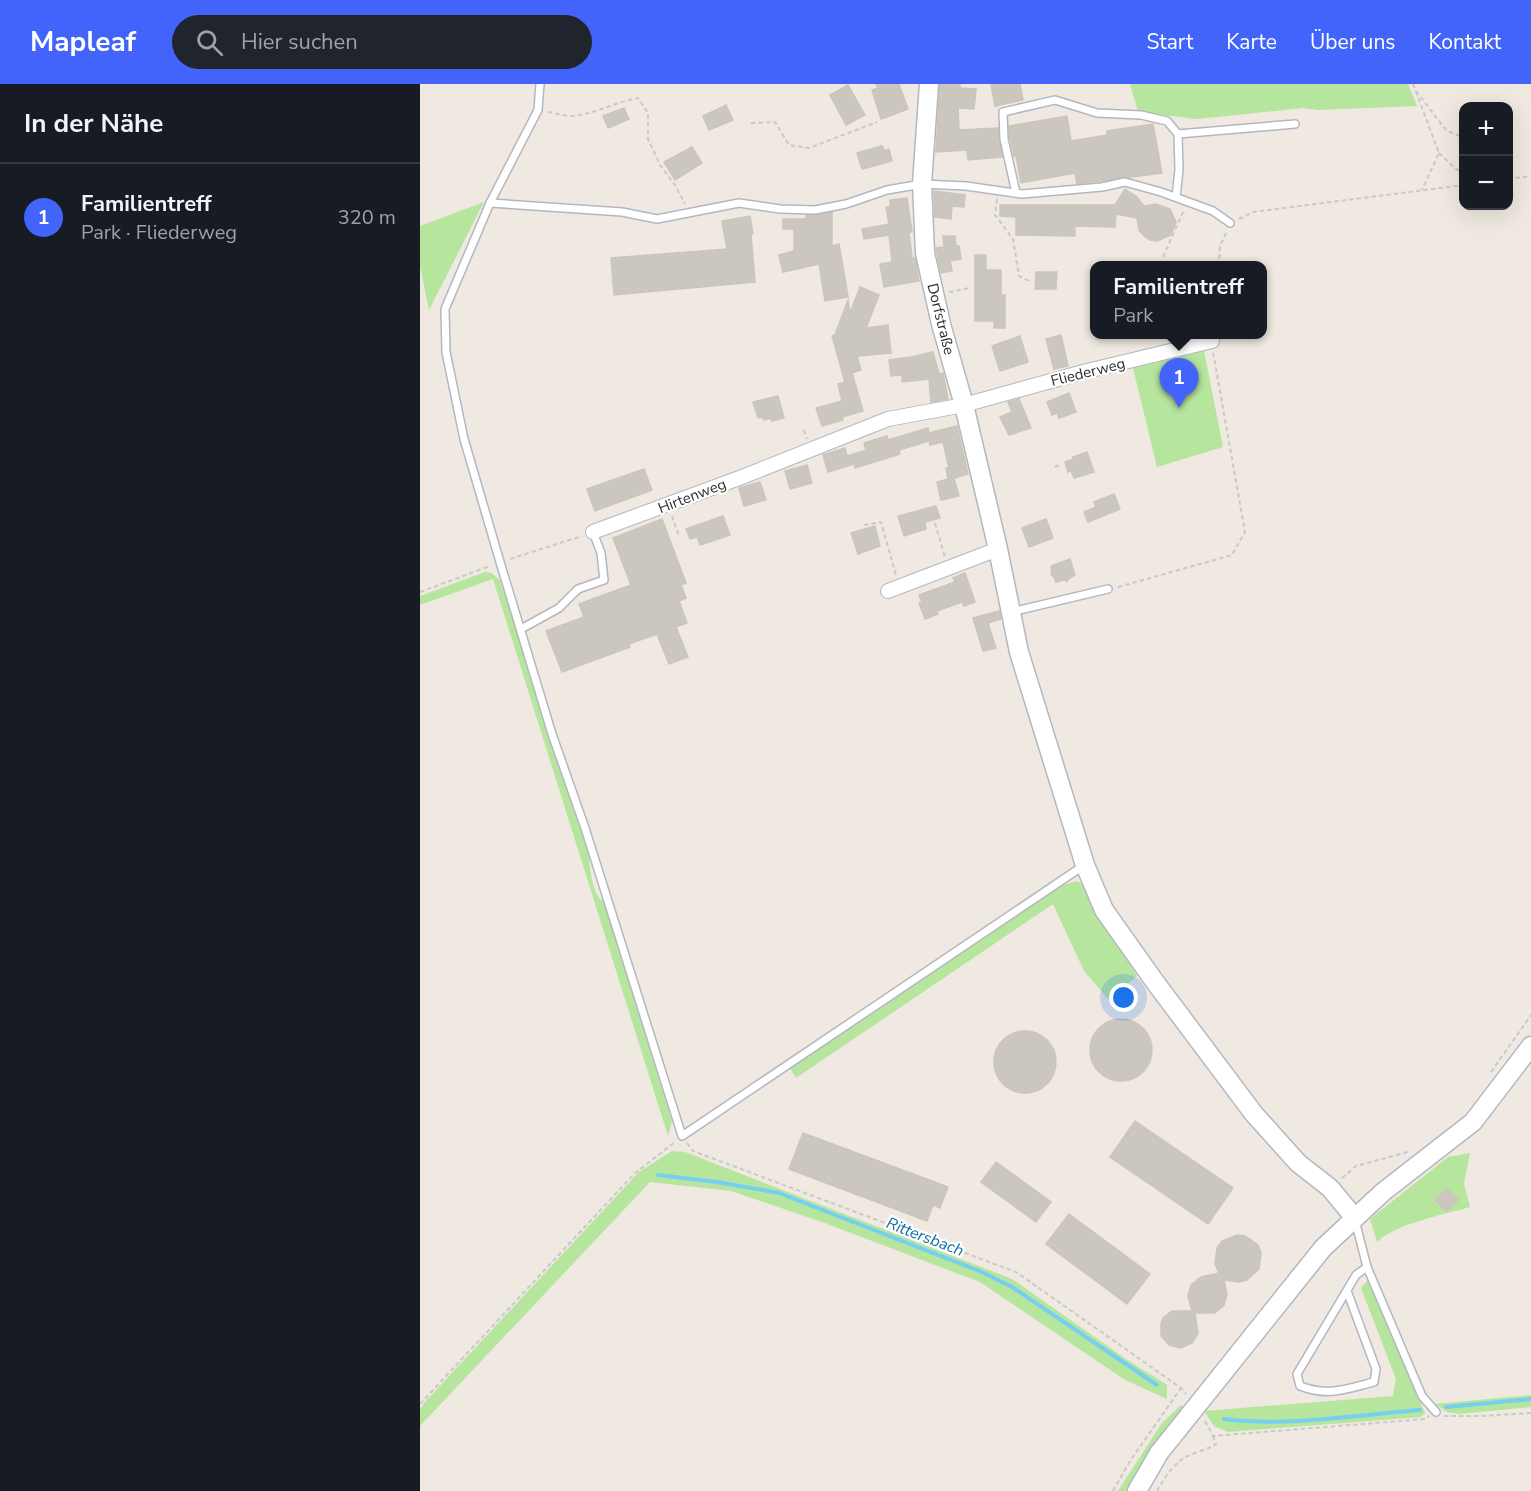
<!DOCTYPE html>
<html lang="de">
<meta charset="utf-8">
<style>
body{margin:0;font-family:"Nunito Sans",sans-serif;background:#20242c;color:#f1f3f6}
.controls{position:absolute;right:18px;top:18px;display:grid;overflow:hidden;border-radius:12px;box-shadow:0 6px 24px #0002}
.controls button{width:54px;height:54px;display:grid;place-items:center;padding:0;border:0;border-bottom:2px solid #363941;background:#171b24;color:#f1f3f6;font:30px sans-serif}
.you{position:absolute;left:704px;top:914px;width:21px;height:21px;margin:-15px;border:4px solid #fff;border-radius:50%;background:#1a73e8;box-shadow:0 0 0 9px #1a73e833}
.badge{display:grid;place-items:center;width:39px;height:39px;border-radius:50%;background:#4264fb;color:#fff;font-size:20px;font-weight:700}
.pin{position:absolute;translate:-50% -50px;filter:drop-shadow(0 2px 3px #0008)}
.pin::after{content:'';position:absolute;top:32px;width:21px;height:18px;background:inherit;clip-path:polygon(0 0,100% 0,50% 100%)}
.popup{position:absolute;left:670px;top:177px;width:177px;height:78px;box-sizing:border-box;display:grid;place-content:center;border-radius:12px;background:#171b24;filter:drop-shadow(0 2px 4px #0005);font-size:20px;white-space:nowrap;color:#9ea1a6}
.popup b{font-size:22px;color:#f1f3f6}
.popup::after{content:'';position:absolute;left:50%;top:100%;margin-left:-12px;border:12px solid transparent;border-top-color:#171b24}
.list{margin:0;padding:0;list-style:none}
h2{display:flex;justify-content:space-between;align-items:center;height:78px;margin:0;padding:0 24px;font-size:26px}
h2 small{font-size:20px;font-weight:400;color:#9ea1a6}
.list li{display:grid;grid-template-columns:39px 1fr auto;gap:18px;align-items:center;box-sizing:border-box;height:108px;padding:0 24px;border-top:2px solid #363941}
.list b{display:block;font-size:22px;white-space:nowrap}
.list p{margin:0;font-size:20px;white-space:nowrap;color:#9ea1a6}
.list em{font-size:20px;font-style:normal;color:#9ea1a6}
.icon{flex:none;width:33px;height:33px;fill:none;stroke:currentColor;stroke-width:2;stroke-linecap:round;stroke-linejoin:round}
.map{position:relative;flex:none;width:1111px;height:1407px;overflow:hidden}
header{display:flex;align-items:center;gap:36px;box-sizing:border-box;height:84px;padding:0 30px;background:#4264fb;color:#fff}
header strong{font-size:28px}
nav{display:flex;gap:33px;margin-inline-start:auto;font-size:21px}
.search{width:420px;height:54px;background:#20242c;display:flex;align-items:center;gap:15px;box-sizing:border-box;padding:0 21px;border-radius:33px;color:#9ea1a6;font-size:22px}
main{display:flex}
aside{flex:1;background:#171b24}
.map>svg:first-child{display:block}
</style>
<header>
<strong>Mapleaf</strong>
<div class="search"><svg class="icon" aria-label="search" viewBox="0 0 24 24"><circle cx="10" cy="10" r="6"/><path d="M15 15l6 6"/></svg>Hier suchen</div>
<nav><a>Start</a><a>Karte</a><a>Über uns</a><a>Kontakt</a></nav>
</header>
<main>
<aside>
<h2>In der Nähe<small></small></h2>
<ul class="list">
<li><span class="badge">1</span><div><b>Familientreff</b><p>Park · Fliederweg</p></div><em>320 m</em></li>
</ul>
</aside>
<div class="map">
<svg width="1111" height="1407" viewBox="0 0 1111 1407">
<rect width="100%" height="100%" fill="#efe9e1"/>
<!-- green -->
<g fill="#b6e59e">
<path d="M 710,0 L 988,0 L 997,22 L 898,26 L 883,24 L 777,35 L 718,28 Z"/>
<path d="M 64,118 L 9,226 L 0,182 L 0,142 Z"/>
<path d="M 784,267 L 803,363 L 737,383 L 713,284 Z"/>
<path d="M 65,488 L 71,489 L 80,496 L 169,769 C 169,782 172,811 184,818 L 252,1037 L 248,1052 L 73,495 L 0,521 L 0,512 Z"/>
<path d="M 657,797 L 670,804 L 686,839 L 717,892 L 689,916 L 664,887 L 633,820 L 376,994 L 370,984 L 640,802 Z"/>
<path d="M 252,1067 L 265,1068 L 592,1195 L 706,1275 L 747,1301 L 747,1315 L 705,1296 L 560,1198 L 402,1138 L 311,1107 L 230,1098 L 0,1342 L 0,1326 L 4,1319 L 219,1088 Z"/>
<path d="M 1050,1069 L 1044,1100 L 1050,1123 C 1023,1131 977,1139 957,1158 L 950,1135 L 1028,1073 Z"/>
<path d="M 949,1195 L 1005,1329 L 1001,1333 L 808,1348 L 794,1342 L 784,1327 L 973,1312 L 976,1295 L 941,1204 Z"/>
<path d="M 1111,1311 L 1111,1323 L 1039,1330 L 1027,1328 L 1015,1320 Z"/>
<path d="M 761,1321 L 766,1325 L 709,1407 L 698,1407 L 742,1339 Z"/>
</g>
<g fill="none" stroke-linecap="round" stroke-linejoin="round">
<!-- stream -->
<g stroke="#75cff0" stroke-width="4">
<path d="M 238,1091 L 297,1098 L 359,1109 L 562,1188 L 592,1203 L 737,1301"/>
<path d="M 1026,1323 L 1111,1315"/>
<path d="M 804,1335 C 867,1343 937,1331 1000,1326"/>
</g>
</g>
<!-- building -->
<g fill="#cbc7bf" stroke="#cbc5ba" stroke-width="1.5">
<path d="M 456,0 L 479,0 L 488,25 L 461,35 L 452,6 L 458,4 Z"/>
<path d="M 520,0 L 540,0 L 540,4 L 556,5 L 554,25 L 538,24 L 539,46 L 578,44 L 582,73 L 548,76 L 547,66 L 516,68 Z"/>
<path d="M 571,0 L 600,0 L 603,16 L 575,22 Z"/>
<path d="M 428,1 L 445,31 L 426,41 L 410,11 Z"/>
<path d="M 306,21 L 313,36 L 289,46 L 283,32 Z"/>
<path d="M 204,24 L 209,35 L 188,44 L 183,32 Z"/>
<path d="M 647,32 L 651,57 L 687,51 L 687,47 L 733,40 L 742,89 L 657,100 L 655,89 L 601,99 L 596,72 L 594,72 L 590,54 L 589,42 Z"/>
<path d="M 462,62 L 465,67 L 469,65 L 472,77 L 442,85 L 437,69 Z"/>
<path d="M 272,63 L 282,79 L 255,96 L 244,78 Z"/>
<path d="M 705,105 L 717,113 L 724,122 L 736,120 L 750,125 L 756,138 L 751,151 L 737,157 L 730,156 L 724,152 L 719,146 L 717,134 L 696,130 L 695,143 L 655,142 L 655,152 L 596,151 L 596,133 L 580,132 L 580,121 L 695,121 Z"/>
<path d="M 514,107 L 545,111 L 544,123 L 532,122 L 531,135 L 515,133 Z"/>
<path d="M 487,114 L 492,148 L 489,148 L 492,174 L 495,174 L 499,197 L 464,203 L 460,180 L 472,178 L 469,151 L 444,155 L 442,145 L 469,140 L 466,123 L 470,123 L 470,116 Z"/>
<path d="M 412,128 L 412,162 L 419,160 L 428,213 L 405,217 L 399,180 L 363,188 L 359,171 L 374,167 L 374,145 L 363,145 L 363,135 L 386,135 L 386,131 Z"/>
<path d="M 330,132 L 333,150 L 331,150 L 335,198 L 194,211 L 191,174 L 307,165 L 302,137 Z"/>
<path d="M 523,152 L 535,152 L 536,162 L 539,162 L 541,175 L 530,177 L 532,187 L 521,189 L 516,164 L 524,163 Z"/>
<path d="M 555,171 L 566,171 L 566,186 L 581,186 L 581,211 L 585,211 L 585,244 L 574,244 L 574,237 L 555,237 Z"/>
<path d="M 616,188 L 637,188 L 636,205 L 615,205 Z"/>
<path d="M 440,203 L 459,211 L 446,244 L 468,241 L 471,269 L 437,272 L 441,286 L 432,289 L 443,327 L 422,333 L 423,336 L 402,342 L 396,324 L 422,317 L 418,300 L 425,298 L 412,252 L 415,251 L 428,216 L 430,229 Z"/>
<path d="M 641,251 L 648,282 L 634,285 L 626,255 Z"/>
<path d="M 600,252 L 608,278 L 580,287 L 572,262 Z"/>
<path d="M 513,268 L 519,290 L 523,289 L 528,315 L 511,318 L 509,295 L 482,298 L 482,291 L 471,292 L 469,276 L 492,273 Z"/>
<path d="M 649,309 L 656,328 L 639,334 L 637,329 L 632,331 L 627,318 Z"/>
<path d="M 358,312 L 364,334 L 352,337 L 351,334 L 344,336 L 343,333 L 338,334 L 333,318 Z"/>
<path d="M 599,315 L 611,344 L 589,351 L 580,333 L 592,328 L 588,318 Z"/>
<path d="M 537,342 L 548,390 L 534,394 L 539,412 L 521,416 L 517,398 L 528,395 L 526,384 L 529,384 L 523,358 L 510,361 L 509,357 L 479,366 L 480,370 L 435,384 L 434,380 L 408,388 L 403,371 L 425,364 L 427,372 L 446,366 L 444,359 L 467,352 L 468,356 L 508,344 L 509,349 Z"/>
<path d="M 667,368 L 674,388 L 654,394 L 651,387 L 648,388 L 645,378 L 653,375 L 653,373 Z"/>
<path d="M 387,381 L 392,399 L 370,405 L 365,387 Z"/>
<path d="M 224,385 L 232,406 L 175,427 L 167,405 Z"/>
<path d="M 340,398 L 346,416 L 324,422 L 319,404 Z"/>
<path d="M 694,410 L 700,425 L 668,438 L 664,428 L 676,423 L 674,418 Z"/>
<path d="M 516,422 L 520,434 L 505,438 L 506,445 L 484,452 L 478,432 Z"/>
<path d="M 303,432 L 310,451 L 280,461 L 277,453 L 270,455 L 266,445 Z"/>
<path d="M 242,435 L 266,499 L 261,501 L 266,514 L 259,517 L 267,539 L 256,543 L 268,573 L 249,580 L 237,550 L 209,560 L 210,563 L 142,588 L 126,547 L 164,533 L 159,520 L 211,501 L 193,454 Z"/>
<path d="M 626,435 L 633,454 L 609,463 L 602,444 Z"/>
<path d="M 455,442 L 460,462 L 438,470 L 431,449 Z"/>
<path d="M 650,475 L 655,491 L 649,494 L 647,497 L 644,496 L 636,498 L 634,493 L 631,491 L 632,487 L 631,482 Z"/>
<path d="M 545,489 L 555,518 L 544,522 L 542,518 L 517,527 L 518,530 L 505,535 L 499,519 L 502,518 L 499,511 L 535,498 L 533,494 Z"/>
<path d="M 579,527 L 581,535 L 568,539 L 576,564 L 563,567 L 553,534 Z"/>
<circle cx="701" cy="966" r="31"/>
<circle cx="605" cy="978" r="31"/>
<path d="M 715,1037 L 813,1104 L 788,1140 L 690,1073 Z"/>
<path d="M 383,1049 L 528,1103 L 520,1124 L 513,1121 L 507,1137 L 369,1085 Z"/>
<path d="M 576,1078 L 631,1118 L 616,1138 L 561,1098 Z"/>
<path d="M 1027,1105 L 1038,1116 L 1026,1127 L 1015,1116 Z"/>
<path d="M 649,1130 L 730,1190 L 707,1220 L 626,1160 Z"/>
<path d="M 817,1151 L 825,1152 L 838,1161 L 841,1169 L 839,1185 L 827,1196 L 819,1198 L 804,1196 L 807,1210 L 804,1221 L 795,1229 L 775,1229 L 778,1249 L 772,1259 L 761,1264 L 749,1261 L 741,1252 L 741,1240 L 743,1234 L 752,1227 L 772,1227 L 768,1212 L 771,1201 L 781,1193 L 799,1189 L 795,1180 L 797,1164 L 802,1157 Z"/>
</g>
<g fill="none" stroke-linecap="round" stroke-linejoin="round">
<!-- service casing -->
<g stroke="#b4b7c1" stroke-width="10">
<g id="service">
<path d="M 120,0 L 118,26 L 70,119 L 25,225 L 26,268 L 44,355 L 80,478 L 132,650 L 165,744 L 262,1052 L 663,782"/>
<path d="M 758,50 L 875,40"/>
<path d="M 596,109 L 584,55 L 583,28 L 635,16 L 677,29 L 721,31 L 747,37 L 758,50 L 759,86 L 756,113"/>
<path d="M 70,119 L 202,128 L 237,135 L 319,119 L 360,125 L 395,126 L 426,120 L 467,106 L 502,100 L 546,102 L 602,110 L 682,103 L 705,98 L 741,108 L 793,127 L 810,139"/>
<path d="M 591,528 L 688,505"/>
<path d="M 101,545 L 139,524 L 158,505 L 184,496 L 181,469 L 173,448"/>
<path d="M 935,1136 L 947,1183 L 1002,1312 L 1016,1328"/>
<path d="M 927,1207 L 956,1285 L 954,1298 C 926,1305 909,1313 880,1302 L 877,1290 L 936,1191 L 947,1183"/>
</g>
</g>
<!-- minor casing -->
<g stroke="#b4b7c1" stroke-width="16">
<g id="minor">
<path d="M 173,448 L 322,393 L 468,335 L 544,321 L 667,287 L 792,257"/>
<path d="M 468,507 L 578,465"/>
</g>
</g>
<!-- tertiary casing -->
<g stroke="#b4b7c1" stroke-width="21">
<g id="tertiary">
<path d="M 509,0 L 502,100 L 505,169 L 521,240 L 544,321 L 578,465 L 599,568 L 665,781 L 684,826 L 735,898 L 834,1030 L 878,1079 L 910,1104 L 934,1133"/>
<path d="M 717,1407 L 739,1369 L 903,1164 L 963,1108 L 1053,1038 L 1111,962"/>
</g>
</g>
<!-- path -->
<g stroke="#c9c9c9" stroke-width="2" stroke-dasharray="4.5 3" stroke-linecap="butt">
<path d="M 993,0 L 1019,69 L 1002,106"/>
<path d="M 996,7 L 1026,46 L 1044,54"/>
<path d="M 128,28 C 135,29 144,32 152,32 C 175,30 195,18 218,14 L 228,29 L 228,55 L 240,81 L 255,101 L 265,120"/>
<path d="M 331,39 L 355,38 L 369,61 L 389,64 L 457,38"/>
<path d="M 1019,69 L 1036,85 L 1044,89"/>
<path d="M 1088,95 L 1111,92"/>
<path d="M 577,115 L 575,131 L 593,155 L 599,192 L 609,197"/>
<path d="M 819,135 L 833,128 L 1044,101"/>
<path d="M 743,173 L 764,126"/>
<path d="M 799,182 L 800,162 L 807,147"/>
<path d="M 529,208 L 550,204"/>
<path d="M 384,346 L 387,355"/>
<path d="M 635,383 L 642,380"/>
<path d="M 252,432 L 259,452"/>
<path d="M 515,439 L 525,473"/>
<path d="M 444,441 L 461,438 L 476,491"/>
<path d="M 90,475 L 162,452"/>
<path d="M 698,503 L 812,471 L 825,448 L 793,268"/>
<path d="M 0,508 L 70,482"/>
<path d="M 1071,988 L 1111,931"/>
<path d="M 267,1059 L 273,1067 L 596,1188 L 761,1304 L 766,1310"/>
<path d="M 922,1094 L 936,1082 L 988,1068"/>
<path d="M 0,1320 L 214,1090 L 255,1058"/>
<path d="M 1024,1332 L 1060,1332 L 1111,1329"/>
<path d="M 785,1337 L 793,1352 L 1005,1335 L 1009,1332"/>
<path d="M 693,1407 L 710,1377 L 761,1304"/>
<path d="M 737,1407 C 743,1396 751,1384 761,1376 C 770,1369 785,1367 796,1360 L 793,1352"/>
</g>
<!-- service -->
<use href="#service" stroke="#fff" stroke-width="7"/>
<!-- minor -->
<use href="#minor" stroke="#fff" stroke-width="14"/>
<!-- tertiary -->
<use href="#tertiary" stroke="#fff" stroke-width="18"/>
</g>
<g text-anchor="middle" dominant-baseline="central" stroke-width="4.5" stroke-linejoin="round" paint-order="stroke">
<!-- street labels -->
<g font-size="15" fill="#2e2e2e" stroke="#fff">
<text transform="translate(521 235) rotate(76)">Dorfstraße</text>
<text transform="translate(668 288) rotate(-14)">Fliederweg</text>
<text transform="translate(272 412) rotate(-21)">Hirtenweg</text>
</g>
<!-- water labels -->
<g font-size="16" font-style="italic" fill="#0d6fa3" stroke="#fff">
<text transform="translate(505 1153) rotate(21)">Rittersbach</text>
</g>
</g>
</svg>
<div class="controls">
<button>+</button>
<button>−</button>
</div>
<div class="you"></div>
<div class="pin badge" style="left:759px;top:324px">1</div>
<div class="popup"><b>Familientreff</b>Park</div>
</div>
</main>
